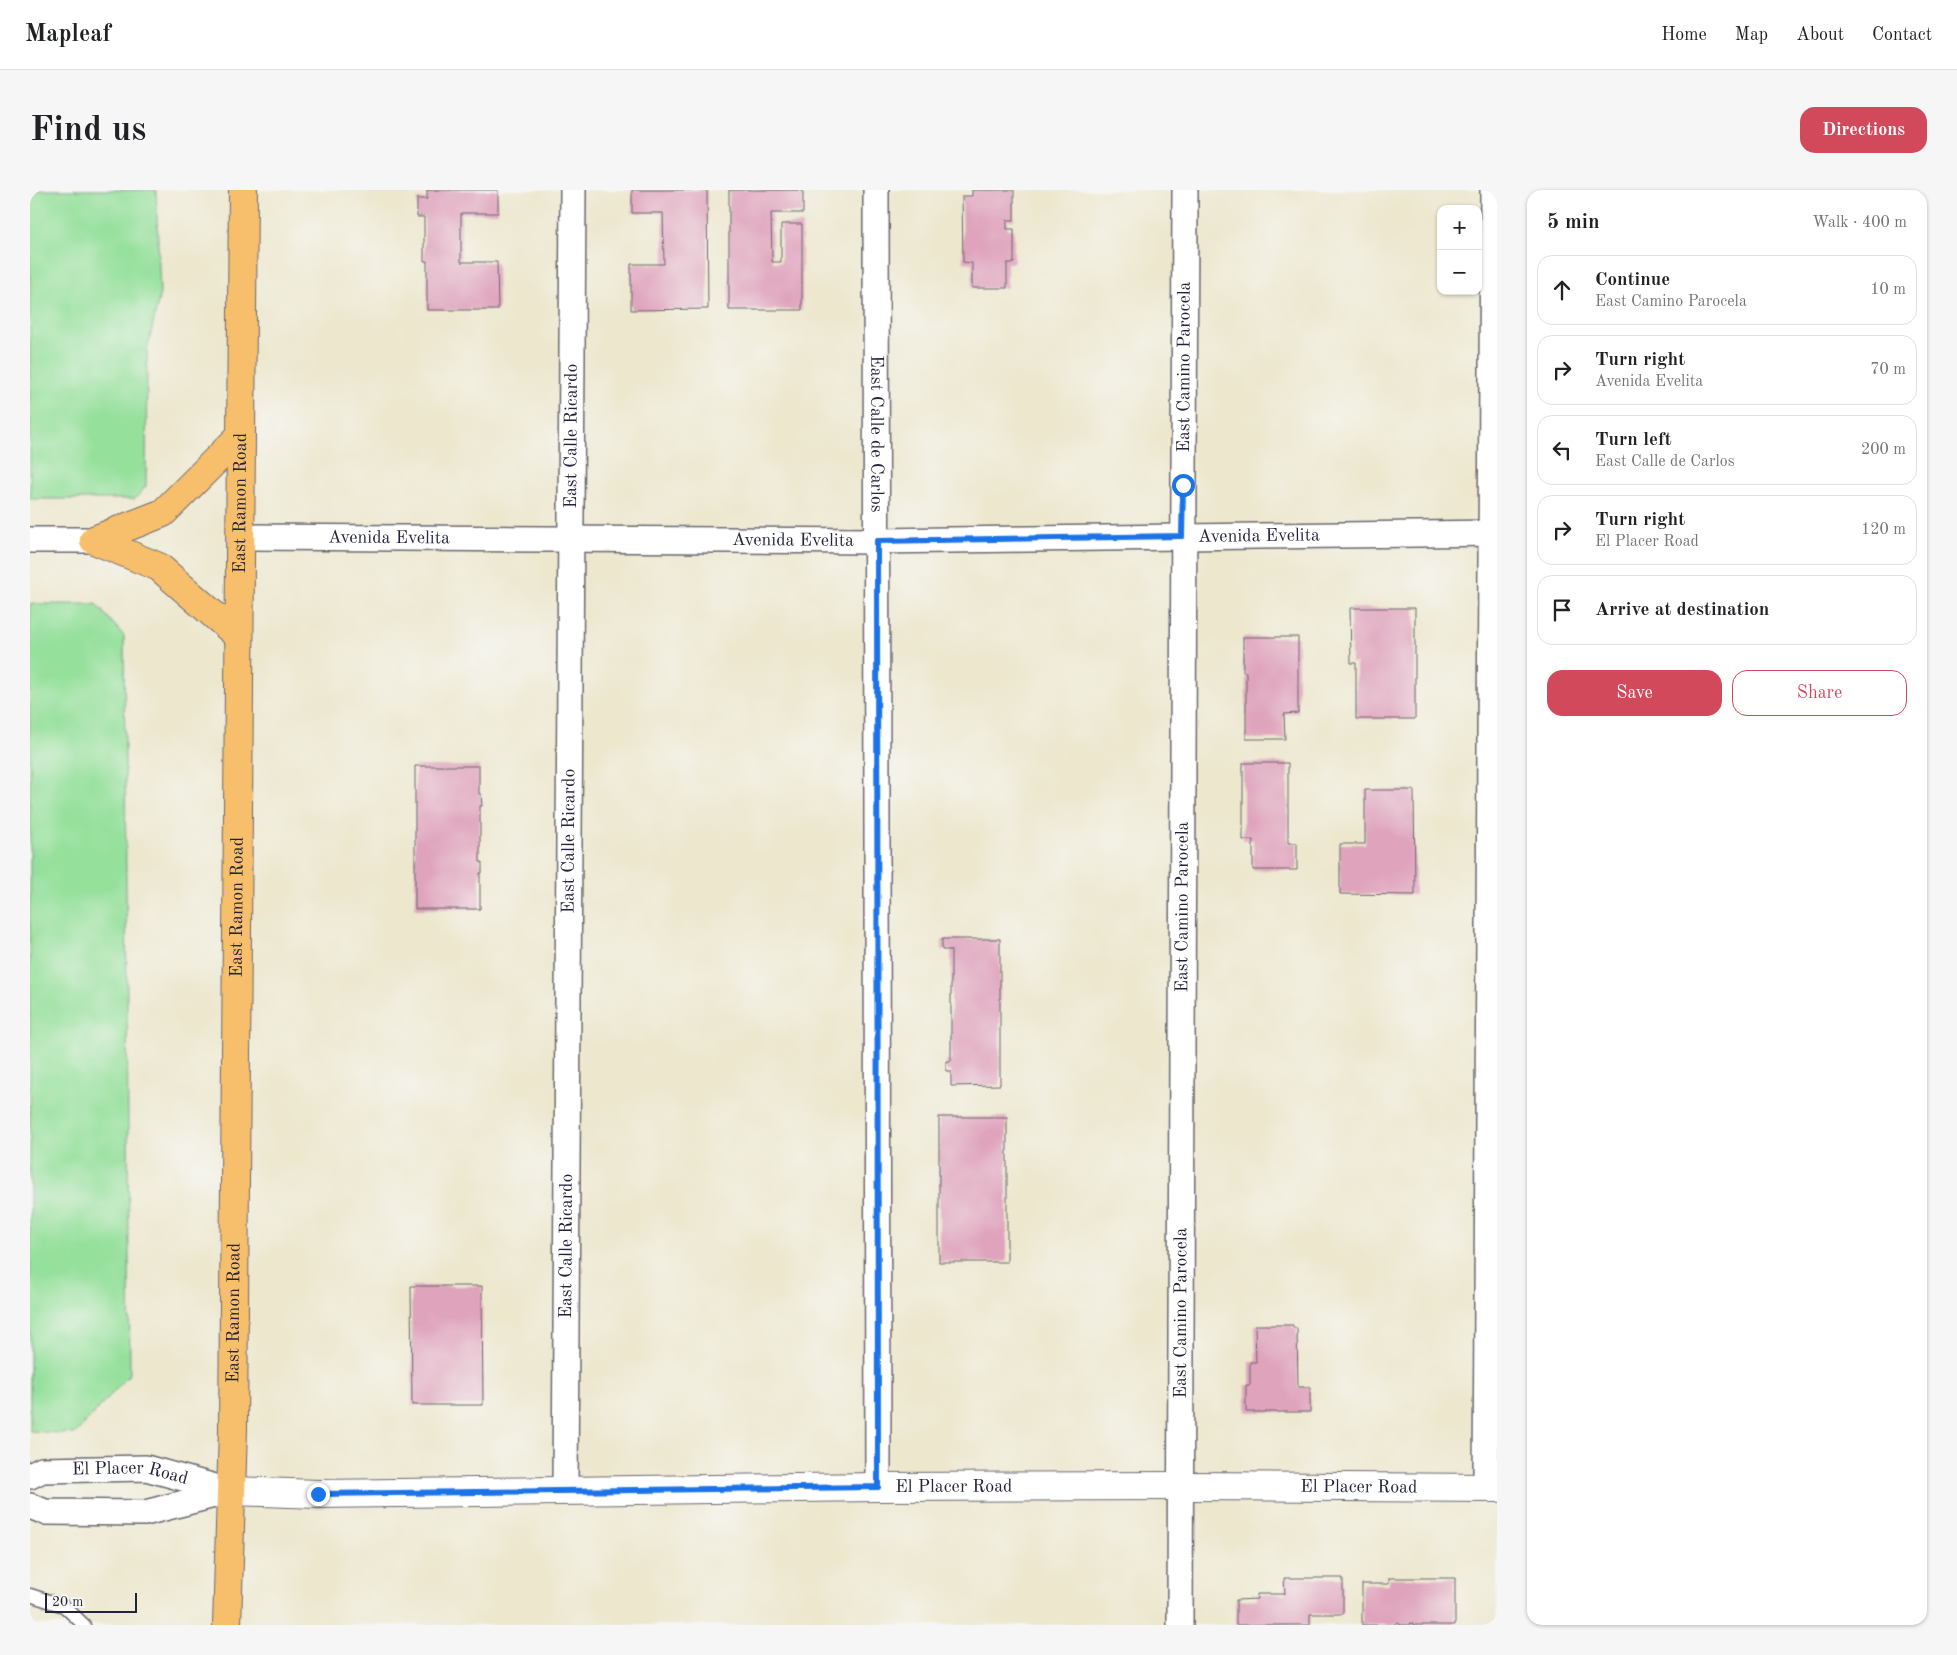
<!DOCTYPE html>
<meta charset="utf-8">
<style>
body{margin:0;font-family:"Old Standard TT",serif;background:#f6f6f6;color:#202124}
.controls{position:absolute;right:15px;top:15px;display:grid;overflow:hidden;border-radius:10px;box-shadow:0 1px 4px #0004}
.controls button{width:45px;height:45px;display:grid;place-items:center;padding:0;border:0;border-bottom:1px solid #e0e0e0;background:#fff;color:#202124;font:25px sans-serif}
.scale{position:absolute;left:15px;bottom:12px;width:92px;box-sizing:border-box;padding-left:5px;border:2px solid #22223b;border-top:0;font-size:14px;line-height:18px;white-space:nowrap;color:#22223b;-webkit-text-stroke:4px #f6f6f2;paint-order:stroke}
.stop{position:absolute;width:15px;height:15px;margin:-11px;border:4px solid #1a73e8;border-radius:50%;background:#fff}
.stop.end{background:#1a73e8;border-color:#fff;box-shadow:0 1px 5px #0008}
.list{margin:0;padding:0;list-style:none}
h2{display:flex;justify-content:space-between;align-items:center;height:65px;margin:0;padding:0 20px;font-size:21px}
h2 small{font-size:16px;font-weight:400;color:#757577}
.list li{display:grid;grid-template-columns:32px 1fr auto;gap:15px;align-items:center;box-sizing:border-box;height:70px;margin:0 10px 10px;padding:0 10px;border:1px solid #e0e0e0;border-radius:15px}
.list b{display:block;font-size:19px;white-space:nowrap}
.list p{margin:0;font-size:16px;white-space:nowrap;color:#757577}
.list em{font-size:16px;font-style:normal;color:#757577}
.actions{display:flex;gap:10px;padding:15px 20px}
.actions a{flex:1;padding:11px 0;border:1px solid #d1495b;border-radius:15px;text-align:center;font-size:18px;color:#d1495b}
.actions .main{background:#d1495b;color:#fff}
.icon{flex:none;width:28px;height:28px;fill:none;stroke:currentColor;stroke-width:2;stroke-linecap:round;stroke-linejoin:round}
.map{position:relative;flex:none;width:1467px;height:1435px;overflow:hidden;border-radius:15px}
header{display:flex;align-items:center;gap:30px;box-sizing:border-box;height:70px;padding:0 25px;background:#fff;border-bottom:1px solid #e0e0e0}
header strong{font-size:24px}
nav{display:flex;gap:28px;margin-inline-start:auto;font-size:18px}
.intro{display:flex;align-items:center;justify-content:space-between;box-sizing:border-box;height:120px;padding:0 30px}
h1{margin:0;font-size:35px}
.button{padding:12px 22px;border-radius:15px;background:#d1495b;color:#fff;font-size:18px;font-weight:700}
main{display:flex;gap:30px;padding:0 30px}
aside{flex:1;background:#fff;border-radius:15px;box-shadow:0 1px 4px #0004}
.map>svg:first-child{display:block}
</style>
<header>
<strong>Mapleaf</strong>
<nav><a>Home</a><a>Map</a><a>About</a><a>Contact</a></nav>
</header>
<div class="intro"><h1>Find us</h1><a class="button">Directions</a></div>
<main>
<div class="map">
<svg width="1467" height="1435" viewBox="0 0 1467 1435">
<rect width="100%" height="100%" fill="#f6f6f2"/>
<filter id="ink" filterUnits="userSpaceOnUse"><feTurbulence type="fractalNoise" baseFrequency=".02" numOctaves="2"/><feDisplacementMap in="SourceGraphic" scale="10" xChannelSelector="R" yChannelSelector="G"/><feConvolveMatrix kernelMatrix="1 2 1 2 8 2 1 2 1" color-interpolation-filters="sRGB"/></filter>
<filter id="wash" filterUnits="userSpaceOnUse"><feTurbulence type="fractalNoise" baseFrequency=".0096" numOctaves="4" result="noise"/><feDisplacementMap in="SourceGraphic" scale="20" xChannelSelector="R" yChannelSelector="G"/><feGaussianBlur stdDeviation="1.12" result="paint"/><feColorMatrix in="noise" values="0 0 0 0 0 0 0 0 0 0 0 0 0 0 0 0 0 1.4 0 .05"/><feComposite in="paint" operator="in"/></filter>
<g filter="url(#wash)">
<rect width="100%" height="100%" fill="#ede7ce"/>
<!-- green -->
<g fill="#95e09b" stroke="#5c816b">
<path d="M 0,0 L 126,0 L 130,103 L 117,161 L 116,296 L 105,309 L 0,309 Z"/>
<path d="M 0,414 L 66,414 L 94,446 L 100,1184 L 45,1244 L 0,1241 Z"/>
</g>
<g id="blocks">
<!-- building -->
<g fill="#dfa3bc">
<path d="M 397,0 L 468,0 L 468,23 L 431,23 L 431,72 L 467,72 L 468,120 L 397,120 L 397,71 L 394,71 L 394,27 L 387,27 L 387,9 L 397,9 Z"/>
<path d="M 602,0 L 677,0 L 678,119 L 601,120 L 601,74 L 634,74 L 633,23 L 602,23 Z"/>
<path d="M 699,0 L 773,0 L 773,23 L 741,23 L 742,72 L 751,72 L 751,34 L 772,34 L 772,120 L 699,120 Z"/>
<path d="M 942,0 L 984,0 L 984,30 L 977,30 L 977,39 L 984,39 L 984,73 L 977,73 L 977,98 L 942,98 L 942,73 L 933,72 L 932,6 L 942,6 Z"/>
<path d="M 1320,418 L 1385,418 L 1385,529 L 1326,529 L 1326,473 L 1321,473 Z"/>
<path d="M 1213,447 L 1268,447 L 1268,523 L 1254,524 L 1255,549 L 1216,549 L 1216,482 L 1213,482 Z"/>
<path d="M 1213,573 L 1258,573 L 1258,653 L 1267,653 L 1267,680 L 1223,680 L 1223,650 L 1213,650 Z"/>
<path d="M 385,576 L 449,576 L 449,604 L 451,604 L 452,616 L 450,616 L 450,672 L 452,672 L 452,683 L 450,683 L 450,719 L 385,719 Z"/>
<path d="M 1335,600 L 1384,600 L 1385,705 L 1310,704 L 1310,654 L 1335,654 Z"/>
<path d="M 912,749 L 970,749 L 970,895 L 921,896 L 921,881 L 916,881 L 916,871 L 921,871 L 921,760 L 912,760 Z"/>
<rect x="909" y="927" width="68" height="145"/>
<path d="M 381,1096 L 452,1096 L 453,1215 L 382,1215 Z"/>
<path d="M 1225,1135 L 1263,1135 L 1263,1138 L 1267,1138 L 1268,1197 L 1280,1197 L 1280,1222 L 1216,1222 L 1216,1195 L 1220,1195 L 1220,1172 L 1226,1172 Z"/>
<path d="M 1254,1388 L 1313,1388 L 1313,1424 L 1280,1424 L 1280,1435 L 1206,1435 L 1206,1410 L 1227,1409 L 1227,1404 L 1255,1404 Z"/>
<path d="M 1359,1388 L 1425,1388 L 1425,1435 L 1383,1435 L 1383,1433 L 1380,1433 L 1380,1435 L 1369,1435 L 1369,1433 L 1365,1433 L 1365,1435 L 1332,1435 L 1332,1394 L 1359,1394 Z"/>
</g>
</g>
</g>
<g filter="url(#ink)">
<use href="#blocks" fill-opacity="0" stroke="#69676e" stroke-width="1"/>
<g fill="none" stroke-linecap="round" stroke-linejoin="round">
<!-- service casing -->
<g stroke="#69676e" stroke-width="15">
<path id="service" d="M 0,1405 L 34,1416 L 54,1435"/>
</g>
<!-- minor casing -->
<g stroke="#69676e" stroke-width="28">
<g id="minor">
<path id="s1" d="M 846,0 L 848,1297"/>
<path id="s2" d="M 211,347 L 847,351 L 1467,343"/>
<path d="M 0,350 L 64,350"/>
<path id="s3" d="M 0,1286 L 12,1280 L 116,1278 L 200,1301"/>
<path d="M 1456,1298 L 1463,0"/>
<path id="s4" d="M 535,1301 L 543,0"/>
<path d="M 0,1316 L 15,1322 L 115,1323 L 200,1301"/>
<path id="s5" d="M 1150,1435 L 1155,0"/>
</g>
</g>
<!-- tertiary casing -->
<g stroke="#69676e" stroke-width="30">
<g id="tertiary">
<path id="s6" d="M 200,1301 L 288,1304 L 848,1297 L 1151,1296 L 1467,1298"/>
</g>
</g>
<!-- primary casing -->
<g stroke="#69676e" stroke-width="30">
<g id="primary">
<path d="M 64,350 L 133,323 L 211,245"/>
<path d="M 64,350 L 129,377 L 208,446"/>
<path id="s7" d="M 197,1435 L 203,1239 L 213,0"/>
</g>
</g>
<!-- service -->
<use href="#service" stroke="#fff" stroke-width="12"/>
<!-- minor -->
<use href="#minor" stroke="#fff" stroke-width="25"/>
<!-- tertiary -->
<use href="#tertiary" stroke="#fff" stroke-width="28"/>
<!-- primary -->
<use href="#primary" stroke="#f7bf6c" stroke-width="28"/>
</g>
</g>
<g fill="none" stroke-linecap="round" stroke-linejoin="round" filter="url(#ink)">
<!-- route -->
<path stroke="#1a73e8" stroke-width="6" d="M 288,1304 L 848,1297 L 847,351 L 1152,346 L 1153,295"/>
</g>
<g text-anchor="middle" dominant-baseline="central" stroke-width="4" stroke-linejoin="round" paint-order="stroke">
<!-- street labels -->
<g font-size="18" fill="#22223b" stroke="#f6f6f2">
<text stroke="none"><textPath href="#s5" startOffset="1258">East Camino Parocela</textPath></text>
<text stroke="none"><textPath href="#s1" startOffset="244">East Calle de Carlos</textPath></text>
<text stroke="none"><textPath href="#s4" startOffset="1055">East Calle Ricardo</textPath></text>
<text stroke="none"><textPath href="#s7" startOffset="1122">East Ramon Road</textPath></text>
<text stroke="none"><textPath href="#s2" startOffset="1018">Avenida Evelita</textPath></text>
<text stroke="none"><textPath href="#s2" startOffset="148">Avenida Evelita</textPath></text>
<text stroke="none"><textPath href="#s2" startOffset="552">Avenida Evelita</textPath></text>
<text stroke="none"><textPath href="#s4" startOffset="650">East Calle Ricardo</textPath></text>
<text stroke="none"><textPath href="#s5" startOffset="718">East Camino Parocela</textPath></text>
<text stroke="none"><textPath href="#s7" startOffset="718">East Ramon Road</textPath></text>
<text stroke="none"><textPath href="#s4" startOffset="245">East Calle Ricardo</textPath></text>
<text stroke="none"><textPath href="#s5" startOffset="312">East Camino Parocela</textPath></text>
<text stroke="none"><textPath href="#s7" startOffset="312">East Ramon Road</textPath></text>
<text stroke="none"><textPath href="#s3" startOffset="102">El Placer Road</textPath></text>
<text stroke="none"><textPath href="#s6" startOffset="724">El Placer Road</textPath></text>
<text stroke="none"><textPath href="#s6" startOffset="1129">El Placer Road</textPath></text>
</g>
</g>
</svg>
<div class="controls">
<button>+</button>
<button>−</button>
</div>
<div class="scale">20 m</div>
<div class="stop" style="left:1153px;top:295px"></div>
<div class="stop end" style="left:288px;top:1304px"></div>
</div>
<aside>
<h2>5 min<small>Walk · 400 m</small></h2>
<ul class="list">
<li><svg class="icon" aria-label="ahead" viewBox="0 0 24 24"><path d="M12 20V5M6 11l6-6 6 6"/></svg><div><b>Continue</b><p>East Camino Parocela</p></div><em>10 m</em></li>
<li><svg class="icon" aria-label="right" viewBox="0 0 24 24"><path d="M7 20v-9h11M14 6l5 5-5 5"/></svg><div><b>Turn right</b><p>Avenida Evelita</p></div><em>70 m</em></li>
<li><svg class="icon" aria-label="left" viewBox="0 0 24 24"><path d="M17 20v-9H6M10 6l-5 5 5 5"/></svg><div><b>Turn left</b><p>East Calle de Carlos</p></div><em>200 m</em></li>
<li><svg class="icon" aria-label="right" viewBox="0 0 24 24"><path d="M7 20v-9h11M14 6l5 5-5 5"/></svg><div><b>Turn right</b><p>El Placer Road</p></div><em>120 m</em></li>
<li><svg class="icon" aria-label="arrive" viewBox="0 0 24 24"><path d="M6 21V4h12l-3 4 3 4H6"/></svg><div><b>Arrive at destination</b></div></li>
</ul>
<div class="actions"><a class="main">Save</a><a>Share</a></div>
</aside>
</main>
